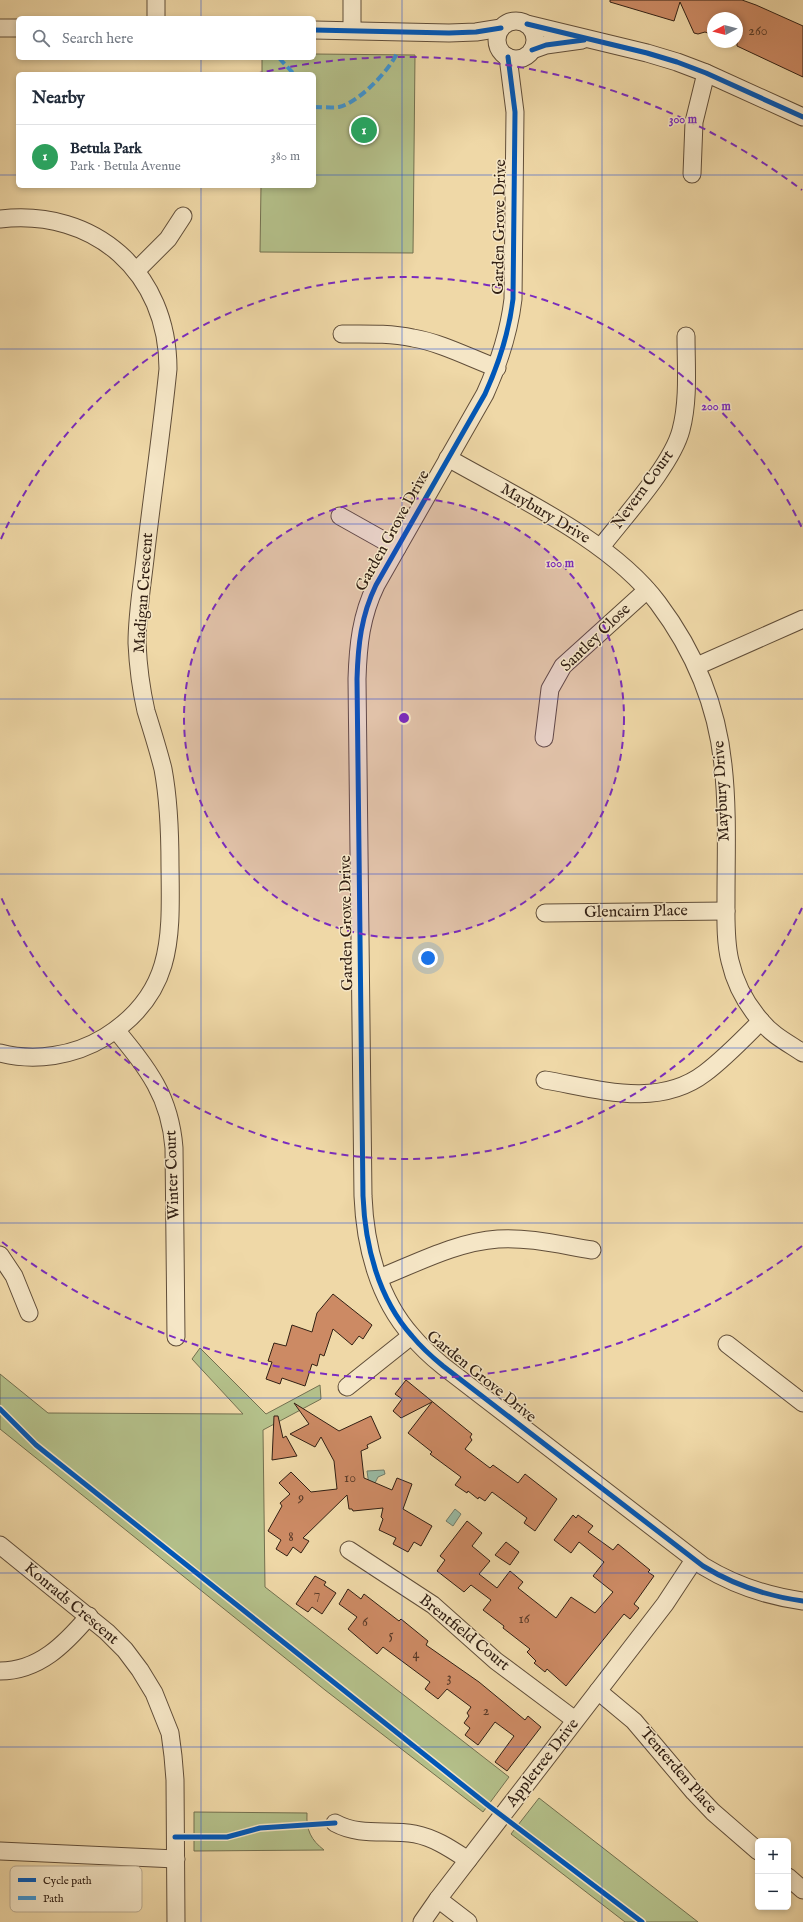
<!DOCTYPE html>
<meta charset="utf-8">
<style>
body{margin:0;font-family:"IM FELL English",serif;background:#f2f2f3;color:#1f2937}
.controls{position:absolute;right:12px;bottom:12px;display:grid;overflow:hidden;border-radius:6px;box-shadow:0 2px 6px #0003}
.controls button{width:36px;height:36px;display:grid;place-items:center;padding:0;border:0;border-bottom:1px solid #e0e1e3;background:#fff;color:#1f2937;font:20px sans-serif}
.compass{position:absolute;left:707px;top:12px;width:36px;height:36px;border-radius:50%;background:#fff;box-shadow:0 2px 6px #0003;rotate:263deg}
.you{position:absolute;left:428px;top:958px;width:14px;height:14px;margin:-10px;border:3px solid #fff;border-radius:50%;background:#1a73e8;box-shadow:0 0 0 6px #1a73e833}
.badge{display:grid;place-items:center;width:26px;height:26px;border-radius:50%;background:#ea580c;color:#fff;font-size:13px;font-weight:700}
.pin{position:absolute;translate:-50% -50%;border:2px solid #fff;box-shadow:0 1px 4px #0006}
.list{margin:0;padding:0;list-style:none}
h2{display:flex;justify-content:space-between;align-items:center;height:52px;margin:0;padding:0 16px;font-size:17px}
h2 small{font-size:13px;font-weight:400;color:#747a83}
.list li{display:grid;grid-template-columns:26px 1fr auto;gap:12px;align-items:center;box-sizing:border-box;height:64px;padding:0 16px;border-top:1px solid #e0e1e3}
.list b{display:block;font-size:15px;white-space:nowrap}
.list p{margin:0;font-size:13px;white-space:nowrap;color:#747a83}
.list em{font-size:13px;font-style:normal;color:#747a83}
.icon{flex:none;width:22px;height:22px;fill:none;stroke:currentColor;stroke-width:2;stroke-linecap:round;stroke-linejoin:round}
.map{position:relative;flex:none;width:803px;height:1922px;overflow:hidden}
.search{position:absolute;background:#fff;box-shadow:0 2px 6px #0003;left:16px;top:16px;width:300px;height:44px;display:flex;align-items:center;gap:10px;box-sizing:border-box;padding:0 14px;border-radius:6px;color:#747a83;font-size:15px}
.panel{position:absolute;background:#fff;box-shadow:0 2px 6px #0003;left:16px;top:72px;width:300px;height:116px;border-radius:6px}
.map>svg:first-child{display:block}
</style>
<div class="map">
<svg width="803" height="1922" viewBox="0 0 803 1922">
<rect width="100%" height="100%" fill="#efd8a7"/>
<filter id="stains"><feTurbulence type="fractalNoise" baseFrequency=".005" numOctaves="4"/><feColorMatrix values="0 0 0 0 .2 0 0 0 0 .09 0 0 0 0 .02 0 0 0 .5 -.17"/></filter>
<radialGradient id="worn" r=".72"><stop offset=".6" stop-color="#630" stop-opacity="0"/><stop offset="1" stop-color="#630" stop-opacity=".3"/></radialGradient>
<!-- green -->
<g fill="#b4c08a" stroke="#73704f">
<path d="M 314,54 L 415,55 L 413,253 L 260,252 L 261,186 L 314,186 L 314,74 L 262,74 L 262,58 L 314,58 Z"/>
<path d="M 200,1348 L 266,1414 L 320,1385 L 321,1399 L 263,1430 L 265,1587 L 509,1777 L 483,1812 L 325,1690 L 0,1429 L 0,1374 L 48,1413 L 243,1414 L 192,1359 Z"/>
<path d="M 539,1798 L 698,1922 L 625,1922 L 511,1834 Z"/>
<path d="M 194,1812 L 307,1813 C 306,1830 311,1840 324,1850 L 194,1851 Z"/>
</g>
<!-- water -->
<g fill="#9abaa3" stroke="#707c6a">
<path d="M 384,1470 L 385,1474 L 378,1477 L 374,1485 L 369,1485 L 367,1471 Z"/>
<path d="M 455,1509 L 461,1514 L 453,1526 L 446,1521 Z"/>
</g>
<!-- building -->
<g fill="#cc8a64" stroke="#322014">
<path d="M 610,0 L 742,0 L 756,5 L 803,26 L 803,77 L 737,46 L 737,18 L 713,18 L 713,35 L 705,32 L 698,34 L 694,33 L 680,2 L 674,21 L 610,2 Z"/>
<path d="M 333,1294 L 372,1325 L 363,1339 L 359,1336 L 352,1345 L 333,1329 L 324,1356 L 320,1354 L 317,1366 L 312,1364 L 305,1386 L 282,1378 L 280,1384 L 266,1379 L 272,1362 L 268,1361 L 274,1343 L 286,1346 L 292,1325 L 312,1332 L 317,1313 Z"/>
<path d="M 406,1380 L 472,1434 L 470,1437 L 472,1440 L 465,1449 L 490,1468 L 493,1465 L 518,1483 L 525,1474 L 557,1499 L 535,1531 L 524,1523 L 527,1518 L 492,1492 L 485,1501 L 479,1497 L 478,1499 L 468,1491 L 467,1493 L 455,1485 L 461,1477 L 430,1454 L 432,1452 L 408,1433 L 432,1402 L 401,1418 L 393,1411 L 402,1399 L 395,1394 Z"/>
<path d="M 294,1403 L 339,1431 L 371,1416 L 381,1438 L 367,1445 L 368,1448 L 361,1451 L 364,1478 L 392,1490 L 397,1478 L 412,1484 L 403,1509 L 432,1526 L 421,1546 L 414,1542 L 408,1552 L 393,1544 L 396,1538 L 379,1530 L 383,1519 L 381,1517 L 383,1508 L 353,1511 L 352,1509 L 349,1509 L 347,1495 L 303,1538 L 309,1541 L 301,1553 L 293,1547 L 287,1556 L 276,1549 L 281,1540 L 268,1531 L 282,1506 L 280,1503 L 290,1494 L 279,1483 L 291,1472 L 311,1492 L 337,1489 L 334,1461 L 321,1437 L 315,1447 L 290,1434 L 309,1424 Z"/>
<path d="M 274,1416 L 278,1416 L 283,1438 L 286,1436 L 297,1456 L 272,1460 Z"/>
<path d="M 573,1515 L 576,1518 L 578,1515 L 593,1526 L 588,1532 L 613,1550 L 618,1544 L 650,1570 L 648,1572 L 654,1576 L 634,1604 L 639,1608 L 630,1619 L 624,1614 L 566,1686 L 547,1669 L 545,1672 L 534,1663 L 536,1661 L 527,1652 L 530,1649 L 503,1628 L 504,1626 L 483,1610 L 491,1600 L 471,1585 L 464,1592 L 437,1571 L 445,1560 L 440,1556 L 467,1521 L 482,1533 L 472,1546 L 490,1561 L 479,1574 L 497,1588 L 510,1571 L 523,1582 L 518,1588 L 556,1618 L 571,1597 L 595,1613 L 613,1592 L 593,1576 L 604,1562 L 579,1542 L 571,1553 L 554,1540 Z"/>
<path d="M 506,1542 L 519,1552 L 510,1565 L 495,1555 Z"/>
<path d="M 315,1576 L 326,1582 L 324,1585 L 336,1593 L 322,1614 L 312,1607 L 308,1612 L 296,1604 Z"/>
<path d="M 348,1589 L 361,1599 L 364,1594 L 399,1621 L 401,1619 L 428,1641 L 426,1645 L 479,1682 L 525,1720 L 528,1716 L 541,1727 L 507,1771 L 495,1762 L 514,1736 L 495,1722 L 478,1745 L 465,1735 L 470,1728 L 464,1723 L 469,1716 L 467,1713 L 471,1707 L 447,1689 L 438,1699 L 425,1689 L 430,1682 L 383,1647 L 377,1654 L 348,1629 L 357,1617 L 339,1604 Z"/>
</g>
<g fill="none" stroke-linecap="round" stroke-linejoin="round">
<!-- minor casing -->
<g stroke="#614e39" stroke-width="19">
<g id="minor">
<path d="M 156,18 L 156,0"/>
<circle cx="516" cy="40" r="19"/>
<path d="M 527,24 L 647,53 L 677,62 L 706,73 L 803,117"/>
<path d="M 0,28 L 18,28"/>
<path d="M 314,30 L 449,33 L 476,32 L 501,28"/>
<path d="M 352,30 L 352,0"/>
<path d="M 532,50 L 546,45 L 582,40"/>
<path d="M 508,57 L 515,112 L 513,299 C 509,333 499,363 485,394 L 376,585 C 361,616 358,645 357,679 L 363,1196 C 365,1245 378,1298 412,1336 C 421,1347 432,1357 443,1366 L 703,1566 C 734,1585 766,1596 803,1601"/>
<path d="M 692,174 L 694,122 L 706,73"/>
<path d="M 0,219 C 95,208 168,273 168,369 C 162,429 153,490 146,550 C 143,580 137,612 137,643 C 138,665 141,689 146,711 C 152,730 158,749 163,769 C 169,801 170,834 170,866 C 171,938 174,994 105,1037 C 74,1056 35,1062 0,1053"/>
<path d="M 136,271 L 168,239 L 183,216"/>
<path d="M 342,334 C 366,334 389,333 413,338 C 442,343 470,358 497,368"/>
<path d="M 448,458 C 516,497 611,540 658,603 C 694,651 717,706 723,765 C 728,809 726,854 726,898 C 726,918 725,941 730,961 C 735,983 746,1004 761,1021 C 772,1035 788,1043 803,1053"/>
<path d="M 340,516 L 397,548"/>
<path d="M 601,547 C 624,517 672,465 681,430 C 689,400 686,366 686,336"/>
<path d="M 697,666 L 803,619"/>
<path d="M 544,738 L 550,689 L 563,666 L 647,590"/>
<path d="M 545,913 L 726,911"/>
<path d="M 116,1030 C 148,1069 170,1096 174,1148 L 176,1337"/>
<path d="M 545,1080 C 598,1089 658,1109 705,1073 C 725,1058 743,1039 761,1021"/>
<path d="M 0,1255 L 14,1276 L 29,1313"/>
<path d="M 379,1278 C 417,1263 456,1242 498,1239 C 529,1237 561,1245 592,1250"/>
<path d="M 727,1344 L 803,1403"/>
<path d="M 347,1387 L 411,1336"/>
<path d="M 0,1545 L 107,1632 L 125,1650 L 140,1670 L 154,1693 L 170,1733 L 173,1756 L 175,1780 L 176,1922"/>
<path d="M 349,1550 L 433,1605 L 496,1661 L 575,1720"/>
<path d="M 0,1671 C 39,1671 65,1644 89,1616"/>
<path d="M 598,1691 L 634,1721 L 694,1792 L 713,1812 L 758,1851"/>
<path d="M 335,1823 C 361,1837 387,1829 415,1834 C 435,1838 451,1849 468,1860"/>
<path d="M 0,1851 L 176,1859"/>
<path d="M 788,1877 L 803,1890"/>
<path d="M 438,1899 L 468,1922"/>
<path d="M 422,1922 L 438,1899 L 665,1604 L 694,1560"/>
</g>
</g>
<!-- minor -->
<use href="#minor" stroke="#f5e6c6" stroke-width="17"/>
<!-- quiet -->
<g stroke="#3d94d3" stroke-width="4" stroke-dasharray="8 4" stroke-linecap="butt">
<path d="M 279,58 L 294,74"/>
<path d="M 314,107 C 322,107 331,108 339,107 C 358,103 389,71 397,53"/>
</g>
<!-- cycleway casing -->
<g stroke="#f5e6c6" stroke-width="8">
<g id="cycleway">
<path d="M 527,24 L 647,53 L 677,62 L 706,73 L 803,117"/>
<path d="M 314,30 L 449,33 L 476,32 L 501,28"/>
<path d="M 532,50 L 546,45 L 584,40"/>
<path d="M 508,57 L 515,112 L 513,299 C 509,333 499,363 485,394 L 376,585 C 361,616 358,645 357,679 L 363,1196 C 365,1245 378,1298 412,1336 C 421,1347 432,1357 443,1366 L 703,1566 C 734,1585 766,1596 803,1601"/>
<path d="M 0,1409 L 36,1445 L 489,1806 L 642,1922"/>
<path d="M 175,1837 L 227,1837 L 260,1828 L 335,1823"/>
</g>
</g>
<!-- cycleway -->
<use href="#cycleway" stroke="#0057b8" stroke-width="5"/>
</g>
<!-- grid -->
<path fill="none" stroke="#1d4ed8" stroke-width="1" stroke-opacity="0.55" d="M 201,0 L 201,18M 402,0 L 402,1922M 602,0 L 602,1922M 201,58 L 201,74M 0,175 L 18,175M 314,175 L 803,175M 201,186 L 201,1922M 0,349 L 803,349M 0,524 L 803,524M 0,699 L 803,699M 0,874 L 803,874M 0,1048 L 803,1048M 0,1223 L 803,1223M 0,1398 L 803,1398M 0,1573 L 803,1573M 0,1747 L 803,1747"/>
<!-- distance rings -->
<circle cx="404" cy="718" r="220" fill="#7b2cbf" fill-opacity=".12"/>
<g fill="none" stroke="#7b2cbf" stroke-width="2" stroke-dasharray="7 5">
<circle cx="404" cy="718" r="220"/>
<path d="M802 908A441 441 0 0 1 1 897M1 539A441 441 0 0 1 802 528"/>
<path d="M802 1246A661 661 0 0 1 2 1242M255 74A661 661 0 0 1 802 190"/>
</g>
<g text-anchor="middle" dominant-baseline="central" stroke-width="3" stroke-linejoin="round" paint-order="stroke">
<!-- number labels -->
<g font-size="14" fill="#583a28">
<text x="758" y="31">260</text>
<text x="350" y="1478">10</text>
<text x="301" y="1498">9</text>
<text x="291" y="1537">8</text>
<text x="317" y="1594">7</text>
<text x="524" y="1619">16</text>
<text x="365" y="1622">6</text>
<text x="391" y="1635">5</text>
<text x="416" y="1654">4</text>
<text x="449" y="1678">3</text>
<text x="486" y="1711">2</text>
</g>
<!-- street labels -->
<g font-size="16" fill="#322014" stroke="#f5e6c6">
<text transform="translate(500 227) rotate(-89)">Garden Grove Drive</text>
<text transform="translate(643 490) rotate(-54)">Nevern Court</text>
<text transform="translate(545 514) rotate(31)">Maybury Drive</text>
<text transform="translate(393 531) rotate(-61)">Garden Grove Drive</text>
<text transform="translate(144 593) rotate(-86)">Madigan Crescent</text>
<text transform="translate(596 638) rotate(-44)">Santley Close</text>
<text transform="translate(722 791) rotate(-93)">Maybury Drive</text>
<text transform="translate(636 912) rotate(-1)">Glencairn Place</text>
<text transform="translate(347 923) rotate(-91)">Garden Grove Drive</text>
<text transform="translate(173 1175) rotate(-92)">Winter Court</text>
<text transform="translate(481 1377) rotate(39)">Garden Grove Drive</text>
<text transform="translate(71 1604) rotate(40)">Konrads Crescent</text>
<text transform="translate(464 1633) rotate(39)">Brentfield Court</text>
<text transform="translate(543 1763) rotate(-52)">Appletree Drive</text>
<text transform="translate(678 1771) rotate(49)">Tenterden Place</text>
</g>
</g>
<!-- legend -->
<rect x="10" y="1866" width="132" height="46" rx="6" fill="#f5e6c6" stroke="#baab91" stroke-width="1"/>
<rect x="18" y="1878" width="18" height="4" fill="#0057b8"/>
<rect x="18" y="1896" width="18" height="4" fill="#3d94d3"/>
<g font-size="11" fill="#322014">
<text x="43" y="1884">Cycle path</text>
<text x="43" y="1902">Path</text>
</g>
<circle cx="404" cy="718" r="6" fill="#7b2cbf" stroke="#f5e6c6" stroke-width="2"/>
<g font-size="12" text-anchor="middle" font-weight="bold" fill="#7b2cbf" stroke="#f5e6c6" stroke-width="3" stroke-linejoin="round" paint-order="stroke">
<text x="683" y="123">300 m</text>
<text x="716" y="410">200 m</text>
<text x="560" y="567">100 m</text>
</g>
<rect width="100%" height="100%" filter="url(#stains)"/>
<rect width="100%" height="100%" fill="url(#worn)"/>
</svg>
<div class="controls">
<button>+</button>
<button>−</button>
</div>
<svg class="compass" viewBox="-18 -18 36 36"><path d="M0-13l5 13h-10z" fill="#e53935"/><path d="M0 13l5-13h-10z" fill="#747a83"/></svg>
<div class="you"></div>
<div class="pin badge" style="left:364px;top:130px;background:#2e9e5b">1</div>
<div class="search"><svg class="icon" aria-label="search" viewBox="0 0 24 24"><circle cx="10" cy="10" r="6"/><path d="M15 15l6 6"/></svg>Search here</div>
<section class="panel">
<h2>Nearby<small></small></h2>
<ul class="list">
<li><span class="badge" style="background:#2e9e5b">1</span><div><b>Betula Park</b><p>Park · Betula Avenue</p></div><em>380 m</em></li>
</ul>
</section>
</div>
